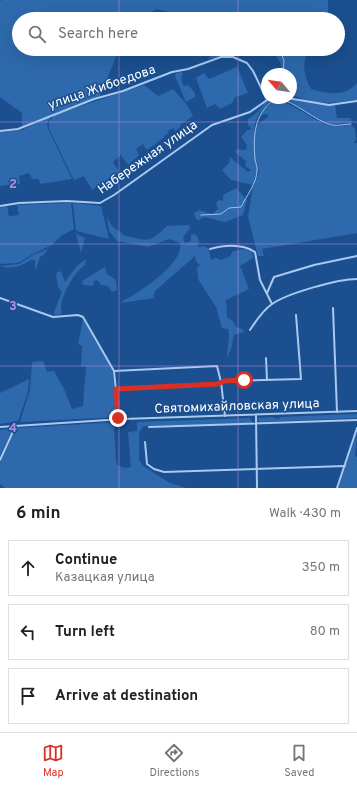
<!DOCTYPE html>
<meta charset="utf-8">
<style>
body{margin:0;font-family:Overpass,sans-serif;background:#f2f2f2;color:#202124}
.compass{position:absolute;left:261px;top:68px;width:36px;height:36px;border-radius:50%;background:#fff;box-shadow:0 4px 16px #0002;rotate:299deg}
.stop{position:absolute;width:12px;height:12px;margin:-9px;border:3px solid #d93025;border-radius:50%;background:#fff}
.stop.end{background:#d93025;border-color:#fff;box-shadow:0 1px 4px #0008}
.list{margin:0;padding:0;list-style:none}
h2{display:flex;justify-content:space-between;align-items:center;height:52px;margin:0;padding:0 16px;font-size:17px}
h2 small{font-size:13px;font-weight:400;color:#757577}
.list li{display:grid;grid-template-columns:26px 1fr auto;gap:12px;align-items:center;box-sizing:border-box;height:56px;margin:0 8px 8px;padding:0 8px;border:1px solid #e0e0e0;border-radius:0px}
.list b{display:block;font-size:15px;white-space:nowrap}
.list p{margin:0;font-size:13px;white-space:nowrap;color:#757577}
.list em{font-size:13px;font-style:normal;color:#757577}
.icon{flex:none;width:22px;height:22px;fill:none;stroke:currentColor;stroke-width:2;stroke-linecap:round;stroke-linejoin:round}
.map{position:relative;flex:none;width:357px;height:488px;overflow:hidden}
.search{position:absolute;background:#fff;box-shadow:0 4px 16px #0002;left:12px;right:12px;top:12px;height:44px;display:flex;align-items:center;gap:10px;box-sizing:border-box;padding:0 14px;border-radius:22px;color:#757577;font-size:15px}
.sheet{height:244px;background:#fff}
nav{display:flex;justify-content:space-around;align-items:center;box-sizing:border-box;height:56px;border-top:1px solid #e0e0e0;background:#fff;font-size:11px;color:#757577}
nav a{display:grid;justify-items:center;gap:2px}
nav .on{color:#d93025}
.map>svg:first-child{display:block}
</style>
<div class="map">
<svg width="357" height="488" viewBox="0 0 357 488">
<rect width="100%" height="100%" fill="#1b4f8f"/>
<!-- green -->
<g fill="#2e69ad">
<path d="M 2,0 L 328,0 L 328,19 L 176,19 L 168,12 L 157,9 L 146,14 L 142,19 L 19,19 L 19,49 L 126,49 L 116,57 L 100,96 L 22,126 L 22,113 L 0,97 L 0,1 Z"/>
<path d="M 214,49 L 224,49 L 227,56 L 208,59 L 212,54 Z"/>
<path d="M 276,49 L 309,49 C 301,62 304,77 311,89 C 326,94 346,97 357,83 L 357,100 C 334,103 312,106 291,94 L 291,74 L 280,74 L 281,64 L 276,56 L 279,54 Z"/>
<path d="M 237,67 L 248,93 L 235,97 L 232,103 L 220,109 L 215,104 L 207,108 L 196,78 L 204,73 L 209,79 Z"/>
<path d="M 181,72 L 183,73 L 181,79 L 184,86 L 188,85 L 195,93 L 195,97 L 186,102 L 175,76 L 176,73 Z"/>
<path d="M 144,85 L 158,96 L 173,89 L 187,105 L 193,116 L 180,125 L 180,127 L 175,131 L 173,128 L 168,131 L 169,133 L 164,136 L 165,137 L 147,150 L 143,144 L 136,149 L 139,155 L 128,165 L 121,155 L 113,162 L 119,172 L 92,190 L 84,176 L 74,180 L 49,129 L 49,122 L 54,115 Z"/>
<path d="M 291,97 L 299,101 L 335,105 L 337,118 L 351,118 L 352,123 L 332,124 L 321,121 L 284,98 Z"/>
<path d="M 267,98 L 282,98 L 282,99 L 273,98 C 263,107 251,121 255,135 L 256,126 L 269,116 L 265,114 L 260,116 L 262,111 L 274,100 C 296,102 313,124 335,126 C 340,127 346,125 351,125 L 355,129 L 356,139 L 354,143 L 357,143 L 357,233 L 262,249 L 264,256 L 258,256 L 248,217 L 253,186 L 259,173 L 256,153 L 258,170 L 253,185 L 231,180 L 222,170 L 229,163 L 230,157 L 248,172 L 251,170 L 245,166 L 246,161 L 235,152 L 237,149 L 246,150 L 247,145 L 241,137 L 247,130 L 252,129 L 248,125 L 248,119 C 254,116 266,104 267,98 Z"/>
<path d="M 51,116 L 47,123 L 48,129 L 72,179 L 41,184 L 38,179 L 32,179 L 29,173 L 19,176 L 20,184 L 0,186 L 0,132 L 22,130 Z"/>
<path d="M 236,188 L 247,200 L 243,215 L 225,222 L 204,217 L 199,220 L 196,219 L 194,213 L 199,210 L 212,214 L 218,209 L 216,203 L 219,200 L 223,201 L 223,195 Z"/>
<path d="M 71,203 L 74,229 L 61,236 L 52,245 L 33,254 L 18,263 L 0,264 L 0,208 L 7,206 L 9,216 L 19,215 L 17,205 Z"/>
<path d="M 73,203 L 101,206 L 109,239 L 76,231 Z"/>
<path d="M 107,216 C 110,224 112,228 121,232 L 123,235 C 147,241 148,244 167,226 L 189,225 L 190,228 L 183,237 L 185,243 L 191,241 L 191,235 L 194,234 L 197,236 L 199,241 L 198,247 L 204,246 L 209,249 L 211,260 L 216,258 L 221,260 L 230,256 L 233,251 L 244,249 L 252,252 L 253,258 L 240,266 L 249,289 L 226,300 L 227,317 L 233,321 L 236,327 L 243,329 L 244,332 L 234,335 L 231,349 L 227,358 L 229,334 L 228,329 L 222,328 L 216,307 L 198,279 L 197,267 L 200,266 L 196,261 L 195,256 L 155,291 L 153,296 L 155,298 L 120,303 C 137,293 184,265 180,243 L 169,239 L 148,247 L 117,241 L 109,231 Z"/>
<path d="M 76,234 L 85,238 L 81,253 Z"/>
<path d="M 48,249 L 44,255 L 40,257 L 35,271 L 35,260 L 31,260 C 22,266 11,270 0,266 L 19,264 L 33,255 Z"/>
<path d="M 86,259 L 85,265 C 73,274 64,291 61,305 C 61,309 62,311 61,314 L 55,315 L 54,312 L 62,292 L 58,287 L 56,273 L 61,271 L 65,282 L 76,267 Z"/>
<path d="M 105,267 L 107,274 L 116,280 L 117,290 L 112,292 L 108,286 L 101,285 L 97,280 L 94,281 L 93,286 L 83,285 L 82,281 Z"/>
<path d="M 83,319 L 113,371 L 117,417 L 20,422 L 30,390 L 32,362 L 43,361 L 47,372 L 54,371 L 64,389 L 72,409 L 83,406 L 86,367 L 81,366 L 82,346 L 78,344 Z"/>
<path d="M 29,379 L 28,392 L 18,421 L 0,424 L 0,393 Z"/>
<path d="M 357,414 L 357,418 L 260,422 L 257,419 L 259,418 L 272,417 L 278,419 L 281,417 Z"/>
<path d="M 250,418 L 253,423 L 143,426 L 139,433 L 139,460 L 143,466 L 170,483 L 186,488 L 5,488 L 0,484 L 0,463 L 16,428 L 121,422 L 114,428 L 116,461 L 117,465 L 125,468 L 131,467 L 128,432 L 137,431 L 137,422 Z"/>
<path d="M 13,428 L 0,456 L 0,430 Z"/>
<path d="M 357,433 L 355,456 L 357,457 L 357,488 L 338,488 Z"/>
</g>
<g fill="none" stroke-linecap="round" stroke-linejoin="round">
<!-- stream -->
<g stroke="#9cc4f0" stroke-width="1">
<path d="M 282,55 L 284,61 L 283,74"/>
<path d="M 279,99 C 295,101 316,122 332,125 C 338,126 346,124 351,124"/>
<path d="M 201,215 L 221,214 L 229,208 L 241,207 C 246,197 257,182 257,171 C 258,167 255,162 255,159 C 253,136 254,115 273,100"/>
</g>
<!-- minor -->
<g stroke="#a9c9ee" stroke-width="2">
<path d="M 287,98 L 329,105 L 357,101"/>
<path d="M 268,100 L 284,98"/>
<path d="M 0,131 L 18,129 L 94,99 L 123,91 L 172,72 L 188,69 L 221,57 L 233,57 L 247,63 L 253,71 L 267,100 L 250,112 L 212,125 L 114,195 L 100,203 L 67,201 L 19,203 L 0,206"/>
<path d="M 210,249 C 225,245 241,243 255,252 L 260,280 L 272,304"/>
<path d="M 267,293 L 274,277 L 314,265 L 357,256"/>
<path d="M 0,298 L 53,317 L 78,315 L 83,317 L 114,371 L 119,420"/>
<path d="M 333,308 L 337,412"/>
<path d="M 250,330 C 256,321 262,311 272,304 C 288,293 338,279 357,279"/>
<path d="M 266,358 L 267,380"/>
<path d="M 114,371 L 217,366 L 221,382 L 225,416"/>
<path d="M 116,389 L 218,384 L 224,381 L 301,379 L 296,315"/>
<path d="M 256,416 L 257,488"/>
<path d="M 0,427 L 123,419 L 357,411"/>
<path d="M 149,427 L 357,420"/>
<path d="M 145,442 L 147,464 L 154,469 L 164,472 L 345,466"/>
<path d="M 0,460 L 16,425"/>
<path d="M 337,488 L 357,428"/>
</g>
</g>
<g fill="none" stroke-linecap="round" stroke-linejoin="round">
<!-- route -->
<path stroke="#d93025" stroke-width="5" d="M 118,418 L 116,389 L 218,384 L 224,381 L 244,380"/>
</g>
<!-- grid -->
<path fill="none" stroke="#b68bdc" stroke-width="1" stroke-opacity="0.55" d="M 119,0 L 119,19M 238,0 L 238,19M 119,49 L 119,488M 238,49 L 238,488M 0,122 L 357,122M 0,244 L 357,244M 0,366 L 357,366"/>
<g text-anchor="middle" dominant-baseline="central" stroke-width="3" stroke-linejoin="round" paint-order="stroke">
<!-- street labels -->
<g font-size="13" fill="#fff" stroke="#1b4f8f">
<text transform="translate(102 88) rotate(-19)">улица Жибоедова</text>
<text transform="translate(148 158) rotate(-35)">Набережная улица</text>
<text transform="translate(237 407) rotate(-2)">Святомихайловская улица</text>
</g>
</g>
<g font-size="13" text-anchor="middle" font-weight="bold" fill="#b68bdc" stroke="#1b4f8f" stroke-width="3" stroke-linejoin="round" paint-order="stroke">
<text x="13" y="188">2</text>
<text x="13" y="310">3</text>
<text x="13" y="432">4</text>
</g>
</svg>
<svg class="compass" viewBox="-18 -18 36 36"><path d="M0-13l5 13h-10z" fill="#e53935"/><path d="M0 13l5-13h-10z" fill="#757577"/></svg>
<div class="stop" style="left:244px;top:380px"></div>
<div class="stop end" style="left:118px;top:418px"></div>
<div class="search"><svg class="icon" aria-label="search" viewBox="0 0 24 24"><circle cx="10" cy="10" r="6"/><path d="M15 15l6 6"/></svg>Search here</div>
</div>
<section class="sheet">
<h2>6 min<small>Walk · 430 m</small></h2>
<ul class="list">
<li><svg class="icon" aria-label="ahead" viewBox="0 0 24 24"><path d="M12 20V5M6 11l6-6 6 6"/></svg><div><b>Continue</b><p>Казацкая улица</p></div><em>350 m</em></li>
<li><svg class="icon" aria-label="left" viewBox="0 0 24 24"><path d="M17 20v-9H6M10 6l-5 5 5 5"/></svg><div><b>Turn left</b></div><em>80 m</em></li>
<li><svg class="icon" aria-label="arrive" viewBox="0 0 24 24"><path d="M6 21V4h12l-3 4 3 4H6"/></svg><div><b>Arrive at destination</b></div></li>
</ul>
</section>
<nav>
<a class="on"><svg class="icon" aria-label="map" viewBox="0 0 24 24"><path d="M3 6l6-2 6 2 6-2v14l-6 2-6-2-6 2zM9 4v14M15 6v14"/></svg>Map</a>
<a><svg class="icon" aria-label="directions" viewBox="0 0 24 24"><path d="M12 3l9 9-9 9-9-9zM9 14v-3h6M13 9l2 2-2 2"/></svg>Directions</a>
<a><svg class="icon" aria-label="saved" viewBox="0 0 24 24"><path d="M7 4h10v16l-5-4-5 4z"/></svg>Saved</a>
</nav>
